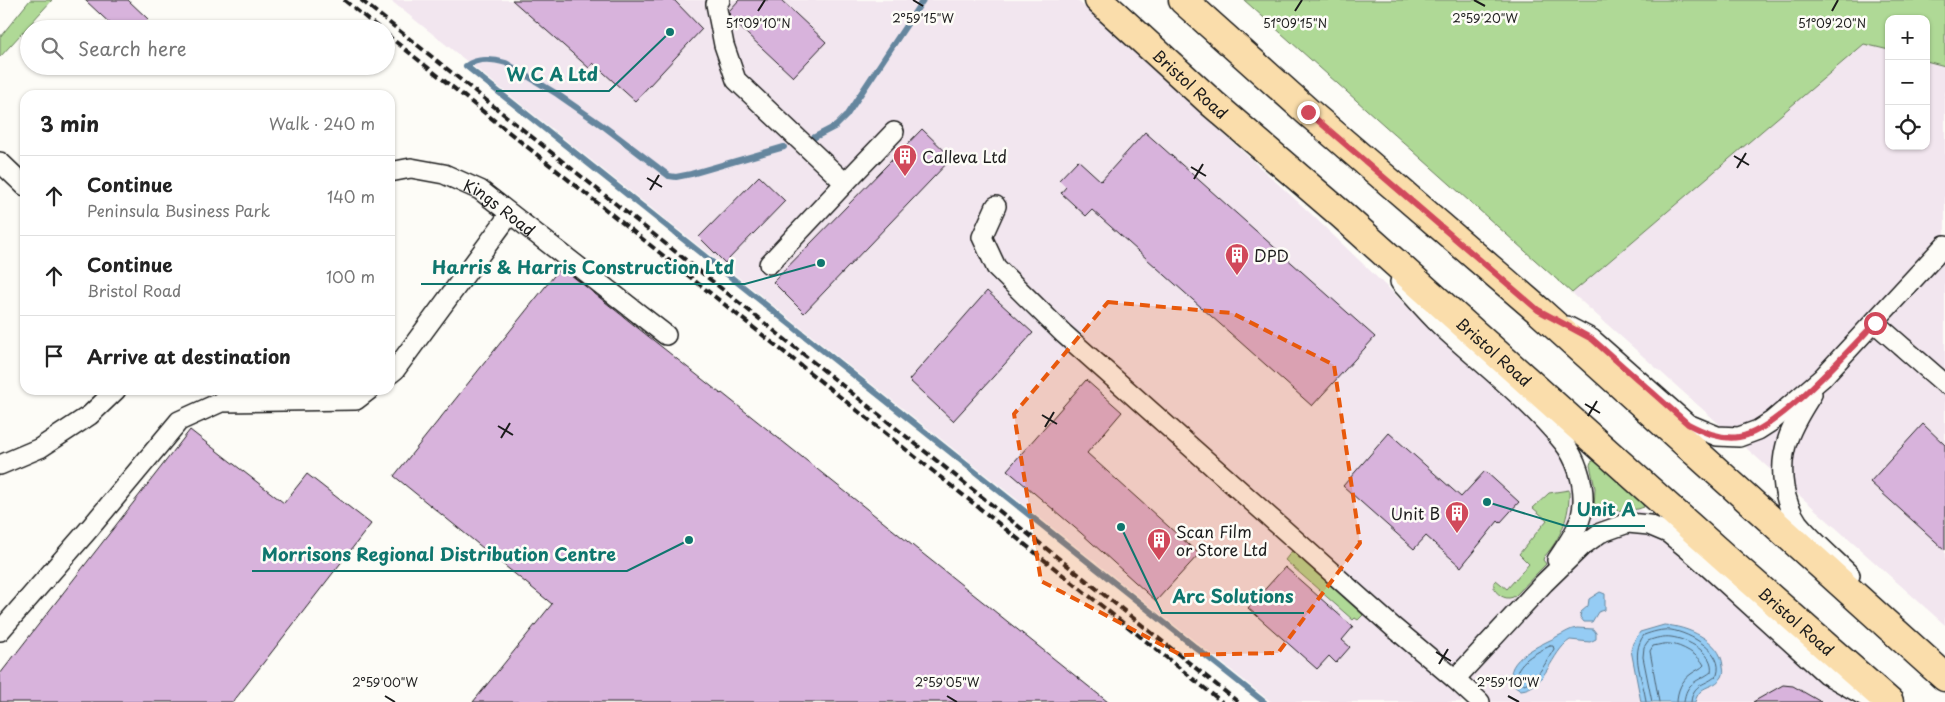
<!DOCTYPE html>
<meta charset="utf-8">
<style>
body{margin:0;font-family:"Playpen Sans",sans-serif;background:#f6f6f6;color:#222}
.controls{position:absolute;right:15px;top:15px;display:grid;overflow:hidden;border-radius:10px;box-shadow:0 1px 4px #0004}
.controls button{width:45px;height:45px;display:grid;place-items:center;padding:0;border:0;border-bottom:1px solid #e0e0e0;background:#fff;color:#222;font:25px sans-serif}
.stop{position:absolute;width:15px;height:15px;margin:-11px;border:4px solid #d1495b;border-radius:50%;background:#fff}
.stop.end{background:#d1495b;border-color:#fff;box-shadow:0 1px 5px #0008}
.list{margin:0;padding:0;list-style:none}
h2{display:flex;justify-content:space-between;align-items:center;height:65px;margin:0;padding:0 20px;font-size:21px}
h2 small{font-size:16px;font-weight:400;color:#767676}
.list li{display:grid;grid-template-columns:32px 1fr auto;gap:15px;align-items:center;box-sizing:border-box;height:80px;padding:0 20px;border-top:1px solid #e0e0e0}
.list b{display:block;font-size:19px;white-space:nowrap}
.list p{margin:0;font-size:16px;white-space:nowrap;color:#767676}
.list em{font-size:16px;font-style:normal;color:#767676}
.icon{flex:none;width:28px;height:28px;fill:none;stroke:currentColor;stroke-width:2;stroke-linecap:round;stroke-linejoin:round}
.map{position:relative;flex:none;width:1945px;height:702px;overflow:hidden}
.search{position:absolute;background:#fff;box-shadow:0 1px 4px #0004;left:20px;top:20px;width:375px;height:55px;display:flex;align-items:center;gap:12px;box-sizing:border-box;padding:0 18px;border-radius:28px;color:#767676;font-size:19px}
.panel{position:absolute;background:#fff;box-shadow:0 1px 4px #0004;left:20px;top:90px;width:375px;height:305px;border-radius:15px}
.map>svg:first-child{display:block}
</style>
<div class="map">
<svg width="1945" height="702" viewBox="0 0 1945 702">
<rect width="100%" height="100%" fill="#fdfcf7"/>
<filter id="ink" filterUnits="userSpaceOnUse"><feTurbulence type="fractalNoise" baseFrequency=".02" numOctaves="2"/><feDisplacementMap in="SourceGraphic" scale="10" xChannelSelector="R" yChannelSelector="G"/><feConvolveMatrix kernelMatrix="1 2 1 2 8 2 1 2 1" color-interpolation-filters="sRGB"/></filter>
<g filter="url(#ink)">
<!-- built -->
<g fill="#f2e6ef">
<path d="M 390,0 L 1077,0 L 1309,212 L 1438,336 L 1590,474 L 1649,516 L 1857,702 L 1271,702 Z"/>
<path d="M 1864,43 L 1889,50 L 1889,146 L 1926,146 L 1926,61 L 1945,66 L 1945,625 L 1572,293 Z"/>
</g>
<!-- green -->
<g fill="#afd996" stroke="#667a59">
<path d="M 30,0 L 52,0 L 0,57 L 0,37 Z"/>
<path d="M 1244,0 L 1945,0 L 1945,66 L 1926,61 L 1926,19 L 1889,19 L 1889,50 L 1864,44 L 1572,293 Z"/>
<path d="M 1595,460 L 1642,503 L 1644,507 L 1638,509 L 1613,511 L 1597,516 L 1594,514 L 1595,488 L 1590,465 L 1591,462 Z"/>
<path d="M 1569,490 C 1570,516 1561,538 1544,557 L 1543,560 L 1546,564 L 1515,596 C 1507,601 1499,596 1494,589 L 1494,582 L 1496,580 L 1507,589 L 1529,564 L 1519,554 L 1547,520 L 1533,508 L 1549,493 Z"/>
<path d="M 1292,551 L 1363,615 L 1358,620 L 1355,618 L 1353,620 L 1285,560 Z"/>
</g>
<!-- water -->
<g fill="#95ccf4" stroke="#65869e">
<path d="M 1600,592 L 1605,594 L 1605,610 L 1598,612 L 1592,622 L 1584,622 L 1580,617 L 1581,612 L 1588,606 L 1589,599 Z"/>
<path d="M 1664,625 C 1686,626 1721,640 1723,666 C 1724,670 1724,673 1722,677 C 1713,690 1700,683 1695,702 L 1641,702 L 1631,650 L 1633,643 L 1640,632 Z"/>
<path d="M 1577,628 L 1593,629 L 1596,633 L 1596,639 L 1590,642 L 1570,640 C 1551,652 1546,688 1521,690 L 1512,684 C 1503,658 1542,645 1558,636 C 1565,633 1569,629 1577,628 Z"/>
</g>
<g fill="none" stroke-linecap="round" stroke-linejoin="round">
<!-- shore -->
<g stroke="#4c6272" stroke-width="1">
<path d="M 1550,646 L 1553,646 L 1554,649 C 1547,660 1535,686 1520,684 L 1516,680 C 1515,662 1537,652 1550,646 Z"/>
<path d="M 1646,702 C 1644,680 1629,655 1644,635 C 1652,632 1662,629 1671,630 C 1690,633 1725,652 1717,675 C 1706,686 1693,682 1691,702"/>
<path d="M 1652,702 L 1643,657 L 1644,647 L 1648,641 C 1655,638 1664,636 1671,637 C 1687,639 1715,653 1711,672 C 1698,682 1686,681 1684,702"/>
<path d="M 1659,702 L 1650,651 L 1653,646 C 1659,645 1664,643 1670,644 C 1681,645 1699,655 1704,665 C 1701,669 1696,670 1691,674 C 1682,680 1677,691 1677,702"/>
</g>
<!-- stream -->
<g stroke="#65869e" stroke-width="6">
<path d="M 813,138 L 836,126 L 846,116 L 923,0"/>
<path d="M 784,147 L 691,174 L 676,177 L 669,176 L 606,128 L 557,94 L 506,63 C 493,59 477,58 466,66 L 1264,702"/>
</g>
</g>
<!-- building -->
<g fill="#d8b3dc" stroke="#1c1c1c">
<path d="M 85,0 L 128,0 L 148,19 L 139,29 L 116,29 Z"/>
<path d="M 512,0 L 674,0 L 702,29 L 635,101 L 593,63 L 589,68 Z"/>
<path d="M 739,0 L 781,0 L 826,42 L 793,77 L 730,18 L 729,11 Z"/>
<path d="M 922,129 L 952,158 L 804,313 L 773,282 Z"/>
<path d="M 1145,132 L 1375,337 L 1312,406 L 1092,210 L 1086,216 L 1061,193 L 1066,187 L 1059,180 L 1078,160 L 1101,181 Z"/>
<path d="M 759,176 L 785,201 L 725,263 L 699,237 Z"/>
<path d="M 561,267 L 721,394 L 722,393 L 1108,702 L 473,702 L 552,604 L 394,476 Z"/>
<path d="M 987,291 L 1033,333 L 953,421 L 909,380 Z"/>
<path d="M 1086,380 L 1122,412 L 1087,453 L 1199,554 L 1156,601 L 1081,533 L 1007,470 Z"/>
<path d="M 1923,424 L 1945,445 L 1945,550 L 1870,482 Z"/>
<path d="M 190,430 L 284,503 L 307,474 L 371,524 L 233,702 L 0,702 L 0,674 Z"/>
<path d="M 1389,433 L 1461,497 L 1485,471 L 1519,502 L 1500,523 L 1498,521 L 1461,567 L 1426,536 L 1414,549 L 1343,486 Z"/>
<path d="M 1285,567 L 1353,627 L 1342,640 L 1350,647 L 1336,663 L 1329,656 L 1317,669 L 1248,608 Z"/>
<path d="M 1783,685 L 1793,686 L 1821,702 L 1753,702 Z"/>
</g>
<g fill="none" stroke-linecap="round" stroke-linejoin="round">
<!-- minor casing -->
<g stroke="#1c1c1c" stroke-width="22">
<g id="minor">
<path d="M 720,0 L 716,4 L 724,45 L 736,80 L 845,183 L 894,132"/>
<path d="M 0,162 L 25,186"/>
<path id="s1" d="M 390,172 L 411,168 L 444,174 L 480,190 L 666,335"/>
<path d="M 996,206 L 982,237 L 996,267 L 1064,334 L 1393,627 L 1455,679 L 1544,583 L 1582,546 L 1600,533 L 1628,523 L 1649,525 L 1668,533 L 1696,556 L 1826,674 L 1875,702"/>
<path d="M 769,264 L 845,183"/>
<path d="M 1400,282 C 1414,297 1427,313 1442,327 C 1482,364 1528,399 1563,442 C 1576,458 1584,482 1583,502 C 1583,524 1568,543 1557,560"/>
<path d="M 1875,323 L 1945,384"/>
<path d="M 1567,326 L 1592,339 L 1688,424 L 1717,436 L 1739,437 L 1758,430 L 1772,421 L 1822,378 L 1945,245"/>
<path d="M 390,374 L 395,370 L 510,214"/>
<path d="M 1812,394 C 1792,425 1778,449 1784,487 C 1786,499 1791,513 1798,523 C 1813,541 1833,558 1850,575"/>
<path d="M 0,465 L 40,448 L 90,415 L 116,390"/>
<path d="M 0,631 L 90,528 L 179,421 L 221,402 L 356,400 L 369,390"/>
<path d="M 1455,679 L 1480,702"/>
</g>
</g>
<!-- primary casing -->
<g stroke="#1c1c1c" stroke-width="31">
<g id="primary">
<path id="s2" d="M 1099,0 L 1213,104 L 1342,215 L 1724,557 L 1889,702"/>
<path d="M 1183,0 L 1308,112 L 1538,310 L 1945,677"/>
</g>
</g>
<!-- minor -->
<use href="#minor" stroke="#fdfcf7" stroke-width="19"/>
<!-- primary -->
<use href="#primary" stroke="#faddab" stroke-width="28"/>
<!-- rail -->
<g stroke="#1c1c1c" stroke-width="4" stroke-dasharray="8 4" stroke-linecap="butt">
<path d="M 344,0 L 380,29"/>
<path d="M 361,0 L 1238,702"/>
<path d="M 386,34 L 1222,702"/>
</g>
</g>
</g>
<g fill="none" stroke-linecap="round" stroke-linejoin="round" filter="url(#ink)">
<!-- route -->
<path stroke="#d1495b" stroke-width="6" d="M 1308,112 L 1538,310 L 1592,339 L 1688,424 C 1703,432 1721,440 1739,437 C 1776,432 1848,351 1875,323"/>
</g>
<!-- marked area -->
<path fill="#e8590c" fill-opacity="0.2" stroke="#e8590c" stroke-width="4" stroke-dasharray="10 6" stroke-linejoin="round" d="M 1108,302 L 1232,313 L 1334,365 L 1360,543 L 1278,653 L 1181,655 L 1041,581 L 1014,414 Z"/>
<!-- ticks -->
<path fill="none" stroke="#1c1c1c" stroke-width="2" d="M 913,0 L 923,6M 1474,0 L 1485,6M 758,11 L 765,0M 1295,11 L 1302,0M 1832,11 L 1838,0M 1734,156 L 1749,165M 1191,167 L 1206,176M 1737,168 L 1746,153M 647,178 L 662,187M 1194,179 L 1203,164M 650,190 L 659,175M 1585,404 L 1600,413M 1042,415 L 1057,424M 1588,416 L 1597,401M 498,426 L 513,435M 1045,427 L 1054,412M 501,438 L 510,423M 1436,652 L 1451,661M 1439,664 L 1448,649M 385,696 L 395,702M 947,696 L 957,702M 1508,696 L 1519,702"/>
<!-- icons -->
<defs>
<g id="building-pin" transform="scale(1.25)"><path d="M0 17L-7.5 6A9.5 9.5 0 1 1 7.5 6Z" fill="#d1495b" stroke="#fdfcf7"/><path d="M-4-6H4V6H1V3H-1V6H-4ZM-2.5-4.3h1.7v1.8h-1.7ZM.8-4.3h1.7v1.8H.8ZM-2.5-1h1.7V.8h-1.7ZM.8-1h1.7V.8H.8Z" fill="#fff"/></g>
</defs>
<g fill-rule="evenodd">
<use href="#building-pin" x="905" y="156"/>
<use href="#building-pin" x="1237" y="255"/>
<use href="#building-pin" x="1457" y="513"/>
<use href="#building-pin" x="1159" y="540"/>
</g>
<g text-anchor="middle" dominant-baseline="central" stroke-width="5" stroke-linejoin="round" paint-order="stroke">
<!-- street labels -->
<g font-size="16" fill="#1c1c1c" stroke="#fdfcf7">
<text stroke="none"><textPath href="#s2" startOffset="124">Bristol Road</textPath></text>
<text stroke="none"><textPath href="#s1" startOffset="120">Kings Road</textPath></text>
<text stroke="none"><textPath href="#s2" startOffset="529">Bristol Road</textPath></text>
<text stroke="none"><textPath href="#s2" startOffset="934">Bristol Road</textPath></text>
</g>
<!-- poi labels -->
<g font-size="16" fill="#1c1c1c" stroke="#fdfcf7" text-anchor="start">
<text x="922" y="156">Calleva Ltd</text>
<text x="1254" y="255">DPD</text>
<text x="1440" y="513" text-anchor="end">Unit B</text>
<text x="1176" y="531">Scan Film<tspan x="1176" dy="18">or Store Ltd</tspan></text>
</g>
</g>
<g font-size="12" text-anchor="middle" fill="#1c1c1c" stroke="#fdfcf7" stroke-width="5" stroke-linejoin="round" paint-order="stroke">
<text x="1485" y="23">2°59'20"W</text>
<text x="923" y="23">2°59'15"W</text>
<text x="758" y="28">51°09'10"N</text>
<text x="1295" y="28">51°09'15"N</text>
<text x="1832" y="28">51°09'20"N</text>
<text x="385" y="687">2°59'00"W</text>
<text x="947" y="687">2°59'05"W</text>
<text x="1508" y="687">2°59'10"W</text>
</g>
<!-- callouts -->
<path fill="none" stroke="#0f766e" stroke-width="2" d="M670 32L609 91H496M821 263L745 284H421M1487 502L1566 526H1645M689 540L627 571H252M1121 527L1162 613H1304"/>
<g fill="#0f766e" stroke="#fdfcf7" stroke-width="2">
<circle cx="670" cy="32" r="5"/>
<circle cx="821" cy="263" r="5"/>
<circle cx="1487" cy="502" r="5"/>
<circle cx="689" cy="540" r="5"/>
<circle cx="1121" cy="527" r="5"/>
</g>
<g font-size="18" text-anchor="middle" font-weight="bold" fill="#0f766e" stroke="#fdfcf7" stroke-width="5" stroke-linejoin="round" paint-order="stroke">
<text x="552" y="81">W C A Ltd</text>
<text x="583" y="274">Harris &amp; Harris Construction Ltd</text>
<text x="1606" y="516">Unit A</text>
<text x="439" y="561">Morrisons Regional Distribution Centre</text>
<text x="1233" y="603">Arc Solutions</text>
</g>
</svg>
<div class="controls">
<button>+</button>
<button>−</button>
<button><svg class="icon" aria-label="locate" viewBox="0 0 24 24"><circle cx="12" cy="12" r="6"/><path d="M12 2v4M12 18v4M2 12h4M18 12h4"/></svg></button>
</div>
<div class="stop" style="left:1875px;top:323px"></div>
<div class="stop end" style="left:1308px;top:112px"></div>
<div class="search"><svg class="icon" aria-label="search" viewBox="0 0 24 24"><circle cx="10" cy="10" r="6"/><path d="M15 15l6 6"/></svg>Search here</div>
<section class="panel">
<h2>3 min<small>Walk · 240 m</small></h2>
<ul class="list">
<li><svg class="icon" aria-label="ahead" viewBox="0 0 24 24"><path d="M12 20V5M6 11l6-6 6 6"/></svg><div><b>Continue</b><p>Peninsula Business Park</p></div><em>140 m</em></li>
<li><svg class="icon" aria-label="ahead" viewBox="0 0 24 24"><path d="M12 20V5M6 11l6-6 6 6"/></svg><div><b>Continue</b><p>Bristol Road</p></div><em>100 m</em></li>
<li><svg class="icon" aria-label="arrive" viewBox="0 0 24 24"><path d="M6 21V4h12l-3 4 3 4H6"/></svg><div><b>Arrive at destination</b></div></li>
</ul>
</section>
</div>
